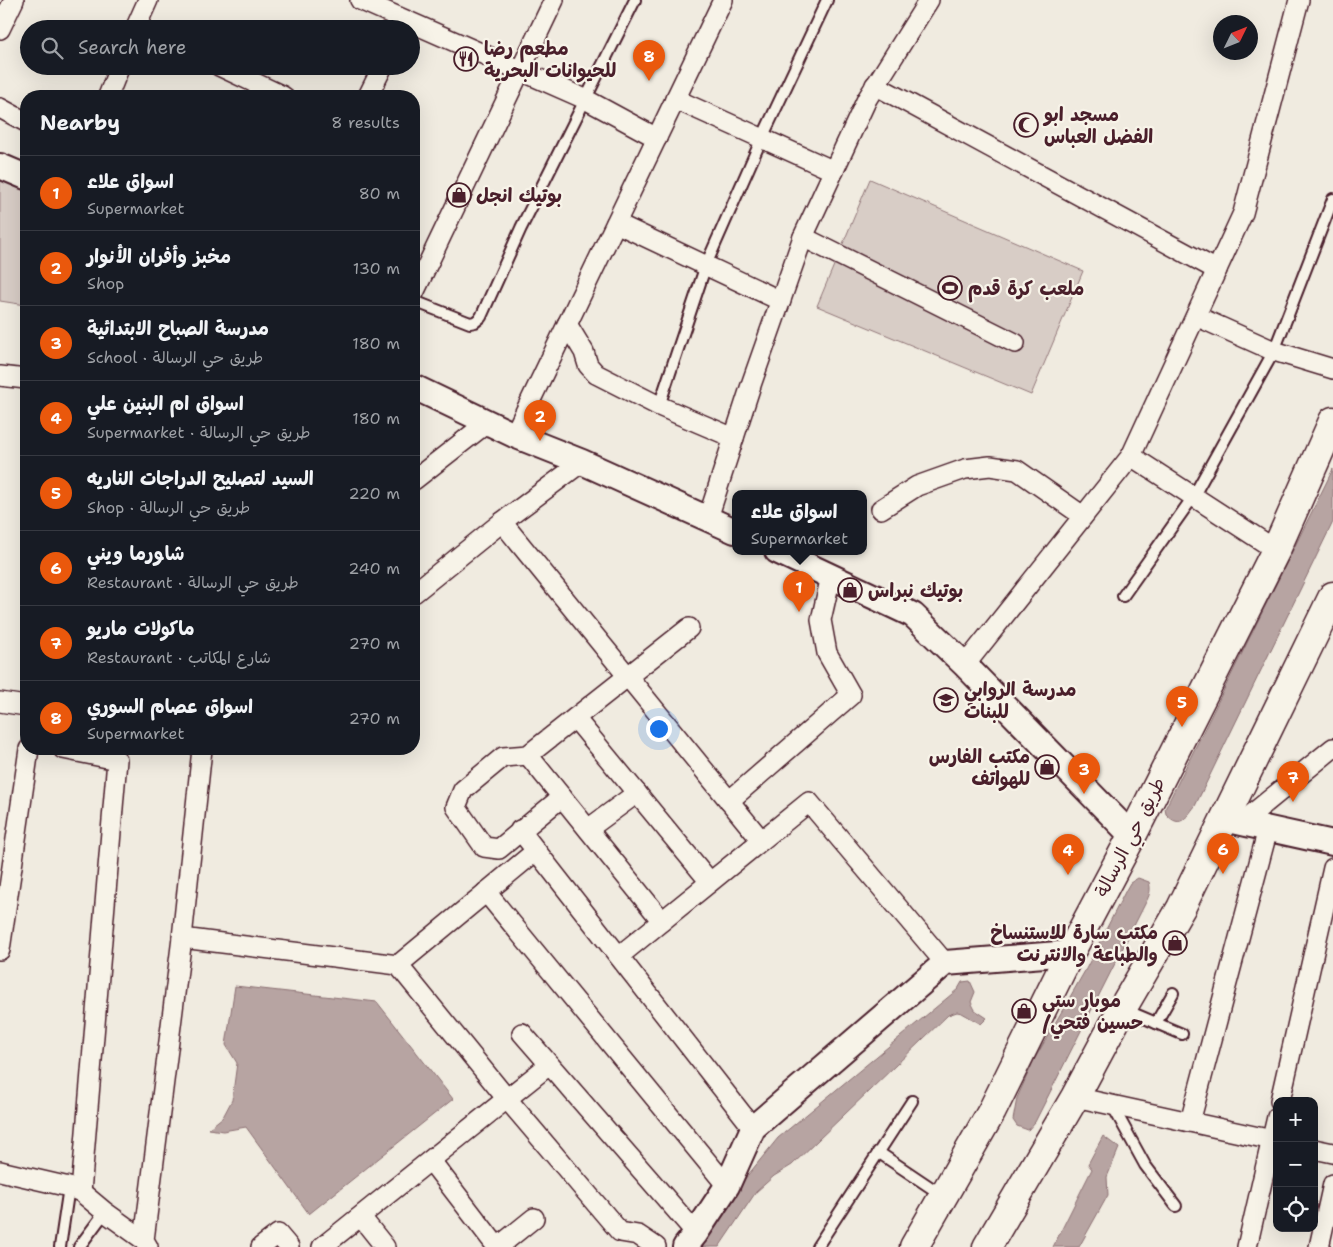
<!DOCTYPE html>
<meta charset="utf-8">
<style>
body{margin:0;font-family:"Shantell Sans","Playpen Sans Arabic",sans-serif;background:#20242c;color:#f1f3f6}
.controls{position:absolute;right:15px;bottom:15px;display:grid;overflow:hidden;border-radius:10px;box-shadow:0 5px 20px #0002}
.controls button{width:45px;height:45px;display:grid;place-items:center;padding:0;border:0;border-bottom:1px solid #363941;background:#171b24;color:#f1f3f6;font:25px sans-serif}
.compass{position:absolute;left:1213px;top:15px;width:45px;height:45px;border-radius:50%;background:#171b24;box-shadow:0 5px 20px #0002;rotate:47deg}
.you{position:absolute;left:658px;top:728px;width:18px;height:18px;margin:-12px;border:4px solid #fff;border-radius:50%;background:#1a73e8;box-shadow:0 0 0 8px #1a73e833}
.badge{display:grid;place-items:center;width:32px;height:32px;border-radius:50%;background:#ea580c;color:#fff;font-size:16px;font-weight:700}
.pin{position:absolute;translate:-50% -41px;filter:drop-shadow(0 1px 2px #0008)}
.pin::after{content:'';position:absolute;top:26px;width:18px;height:15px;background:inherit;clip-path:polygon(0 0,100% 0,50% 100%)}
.popup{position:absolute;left:732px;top:490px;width:135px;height:65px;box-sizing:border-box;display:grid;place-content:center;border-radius:10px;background:#171b24;filter:drop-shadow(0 1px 4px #0005);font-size:16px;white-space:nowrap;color:#9ea1a6}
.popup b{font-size:19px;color:#f1f3f6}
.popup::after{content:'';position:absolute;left:50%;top:100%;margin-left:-10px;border:10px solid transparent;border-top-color:#171b24}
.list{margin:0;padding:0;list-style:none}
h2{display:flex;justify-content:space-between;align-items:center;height:65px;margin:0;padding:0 20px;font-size:21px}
h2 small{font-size:16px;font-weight:400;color:#9ea1a6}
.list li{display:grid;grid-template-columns:32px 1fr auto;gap:15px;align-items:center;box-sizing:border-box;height:75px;padding:0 20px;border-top:1px solid #363941}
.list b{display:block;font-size:19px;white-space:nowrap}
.list p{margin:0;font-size:16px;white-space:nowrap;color:#9ea1a6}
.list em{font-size:16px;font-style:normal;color:#9ea1a6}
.icon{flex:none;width:28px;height:28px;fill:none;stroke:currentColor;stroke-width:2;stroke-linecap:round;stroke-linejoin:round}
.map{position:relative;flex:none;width:1333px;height:1247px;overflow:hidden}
.search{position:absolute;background:#171b24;box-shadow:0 5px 20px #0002;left:20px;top:20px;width:400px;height:55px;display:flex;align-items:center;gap:12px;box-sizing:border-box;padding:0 18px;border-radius:28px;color:#9ea1a6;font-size:19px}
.panel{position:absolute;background:#171b24;box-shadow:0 5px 20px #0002;left:20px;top:90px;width:400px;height:665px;border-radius:20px}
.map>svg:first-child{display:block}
</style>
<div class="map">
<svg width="1333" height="1247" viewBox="0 0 1333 1247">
<rect width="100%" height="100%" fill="#f0ebe0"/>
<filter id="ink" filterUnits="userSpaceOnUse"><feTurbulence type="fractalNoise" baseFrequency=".02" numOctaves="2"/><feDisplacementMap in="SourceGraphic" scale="10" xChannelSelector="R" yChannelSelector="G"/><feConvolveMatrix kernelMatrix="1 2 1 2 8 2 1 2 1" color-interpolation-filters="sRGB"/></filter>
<g filter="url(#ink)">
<!-- green -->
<g fill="#d8cdc6" stroke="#917678">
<path d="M 870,179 L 1083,271 L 1031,395 L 817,306 Z"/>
<path d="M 0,180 L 26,191 L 26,305 L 0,301 Z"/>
</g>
<!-- water -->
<g fill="#b7a4a2" stroke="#8b6f72">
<path d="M 1333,469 L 1333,522 L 1195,806 C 1185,819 1180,829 1166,814 L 1165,809 Z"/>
<path d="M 1138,878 L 1149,882 C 1151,889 1150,894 1147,900 L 1035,1122 L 1028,1130 L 1017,1126 L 1013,1120 L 1017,1098 L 1034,1060 L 1086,969 L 1126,890 L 1130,883 Z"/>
<path d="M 970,981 L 975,992 L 971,1002 L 975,1010 L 987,1018 L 981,1024 L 962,1013 L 957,1012 L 948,1015 L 792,1165 L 774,1176 L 756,1192 L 719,1247 L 696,1247 L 726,1202 L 778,1138 L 958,989 L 962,982 Z"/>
<path d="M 235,986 L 377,1002 L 453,1099 L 309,1214 L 246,1127 L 223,1131 L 208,1129 L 223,1117 L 232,1100 L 237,1063 L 226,1045 Z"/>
<path d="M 1103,1136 L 1119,1148 L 1107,1177 L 1108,1195 L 1079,1247 L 1053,1247 L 1092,1169 L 1088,1164 Z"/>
</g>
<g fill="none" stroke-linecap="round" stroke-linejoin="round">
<!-- service casing -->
<g stroke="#4a1f2b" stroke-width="14">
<g id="service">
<path d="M 414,301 L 470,323 L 475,322 L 481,317 L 521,228 L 635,0"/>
<path d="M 659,406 L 706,265 L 762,138 L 827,0"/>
<path d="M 1123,596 L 1193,497 L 1274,351 L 1333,199"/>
<path d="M 1123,1009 L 1182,1034"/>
<path d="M 1156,1023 L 1173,993"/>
<path d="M 1112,1105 L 1145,1165 L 1176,1206"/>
<path d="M 878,1152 L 942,1195"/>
<path d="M 60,1247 L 69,1187"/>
<path d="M 79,1247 L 105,1212"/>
<path d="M 817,1247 L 912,1101"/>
</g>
</g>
<!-- minor casing -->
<g stroke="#4a1f2b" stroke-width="22">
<g id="minor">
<path d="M 360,0 L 585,99 L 657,138"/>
<path d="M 0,29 L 14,0"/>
<path d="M 135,29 L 148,0"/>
<path d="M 219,66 L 283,96"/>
<path d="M 875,85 L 1217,270"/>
<path d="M 108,96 L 120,66"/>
<path d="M 368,96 L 383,66"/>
<path d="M 675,99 L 834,171"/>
<path d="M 0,108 L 26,122"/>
<path d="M 616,223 L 781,301"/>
<path d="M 803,237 L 1015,343"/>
<path d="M 414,293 L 554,0"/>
<path d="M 1196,316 L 1274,351 L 1333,369"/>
<path d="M 567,324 L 584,352 L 588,365 L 596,374 L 659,406 L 734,438"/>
<path d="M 0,376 L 26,379"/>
<path d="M 514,435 L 723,0"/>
<path d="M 1131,456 L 1276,550"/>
<path d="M 414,480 L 488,422"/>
<path d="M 881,509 L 917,486 L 965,469 L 990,466 L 1017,470 L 1083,516"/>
<path d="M 708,518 L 752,382 L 803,237 L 867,99 L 929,0"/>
<path d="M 502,522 L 761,840"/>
<path d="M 414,593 L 502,522 L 582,462"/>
<path d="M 965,665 L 1131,456 L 1243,213 L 1299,0"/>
<path d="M 0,702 L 26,706"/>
<path d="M 575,718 L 710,882"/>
<path d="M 63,749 L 117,760 L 81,1192"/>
<path d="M 528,755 L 662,921"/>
<path d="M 562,797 L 499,849 L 484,847 L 456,807 L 463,790 L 503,757 L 528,755 L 689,628"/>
<path d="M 729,801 L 851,695 L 827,653 L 821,620 L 831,576"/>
<path d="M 1241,823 L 1333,748"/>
<path d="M 588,829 L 637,793"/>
<path d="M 520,830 L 753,1128"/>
<path d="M 486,892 L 727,1186"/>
<path d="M 182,938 L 398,965 L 507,1099 L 620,1232 L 638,1235 L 656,1247"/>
<path d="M 0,950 L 29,749"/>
<path d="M 619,956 L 809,802 L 945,963"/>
<path d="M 398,965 L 536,851"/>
<path d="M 522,1033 L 696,1233"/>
<path d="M 1075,1097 L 1277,1141"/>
<path d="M 1280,1101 L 1333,868"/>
<path d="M 1190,1122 L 1268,829"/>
<path d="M 1314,1149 L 1333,1153"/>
<path d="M 431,1161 L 497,1247"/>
<path d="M 0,1171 L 69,1187 L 81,1192 L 105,1212 L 144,1240"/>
<path d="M 361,1217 L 385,1247"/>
<path d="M 148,1247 L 144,1240 L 182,938 L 202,749"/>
<path d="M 261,1247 L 278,1234 L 289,1247"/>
<path d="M 322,1247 L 549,1065"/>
<path d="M 498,1247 L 534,1218"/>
<path d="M 1247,1247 L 1277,1117"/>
<path d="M 1319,1247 L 1333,1184"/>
</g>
</g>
<!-- tertiary casing -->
<g stroke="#4a1f2b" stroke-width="28">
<g id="tertiary">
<path d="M 0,166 L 26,177"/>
<path d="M 414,387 L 514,435 L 582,462 L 735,531"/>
<path d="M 777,551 L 913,615 L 965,665 L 1132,836"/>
<path d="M 1224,819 L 1333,843"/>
<path d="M 685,1247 L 696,1233 L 727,1186 L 753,1128 L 945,963 L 1070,953"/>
</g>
</g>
<!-- primary casing -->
<g stroke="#4a1f2b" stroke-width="31">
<g id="primary">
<path d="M 914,1247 L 992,1111 L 1070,953 L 1132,836 L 1276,550 L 1333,421"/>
<path d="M 987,1247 L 1075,1097 L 1122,1009 L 1181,908 L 1333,596"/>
</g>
</g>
<!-- service -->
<use href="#service" stroke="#f7f3e8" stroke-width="10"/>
<!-- minor -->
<use href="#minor" stroke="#f7f3e8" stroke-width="19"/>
<!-- tertiary -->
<use href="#tertiary" stroke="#f7f3e8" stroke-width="24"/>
<!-- primary -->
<use href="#primary" stroke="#f7f3e8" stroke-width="28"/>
</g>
</g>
<!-- icons -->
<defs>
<g id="restaurant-ring" transform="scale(1.25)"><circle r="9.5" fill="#f7f3e8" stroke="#4a1f2b" stroke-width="1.5"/><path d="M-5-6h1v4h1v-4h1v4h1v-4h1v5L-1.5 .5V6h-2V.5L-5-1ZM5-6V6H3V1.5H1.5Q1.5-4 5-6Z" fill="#4a1f2b"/></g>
<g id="mosque-ring" transform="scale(1.25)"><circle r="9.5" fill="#f7f3e8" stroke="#4a1f2b" stroke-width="1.5"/><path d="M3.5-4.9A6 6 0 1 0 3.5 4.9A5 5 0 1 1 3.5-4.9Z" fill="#4a1f2b"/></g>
<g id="shop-ring" transform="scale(1.25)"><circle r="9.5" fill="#f7f3e8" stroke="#4a1f2b" stroke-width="1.5"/><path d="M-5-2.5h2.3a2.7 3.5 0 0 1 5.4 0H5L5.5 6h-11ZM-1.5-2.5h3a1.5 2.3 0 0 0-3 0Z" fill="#4a1f2b"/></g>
<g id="stadium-ring" transform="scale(1.25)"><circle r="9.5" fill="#f7f3e8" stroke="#4a1f2b" stroke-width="1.5"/><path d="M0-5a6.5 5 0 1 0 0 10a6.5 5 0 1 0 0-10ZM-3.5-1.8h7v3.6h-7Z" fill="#4a1f2b"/></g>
<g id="school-ring" transform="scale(1.25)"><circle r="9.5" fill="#f7f3e8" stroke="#4a1f2b" stroke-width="1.5"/><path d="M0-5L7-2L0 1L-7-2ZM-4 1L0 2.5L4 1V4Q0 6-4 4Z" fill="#4a1f2b"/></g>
</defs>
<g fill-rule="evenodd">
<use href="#restaurant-ring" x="466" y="59"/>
<use href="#mosque-ring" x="1026" y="125"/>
<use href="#shop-ring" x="459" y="195"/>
<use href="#stadium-ring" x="950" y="288"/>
<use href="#shop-ring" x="850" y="590"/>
<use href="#school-ring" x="946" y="700"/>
<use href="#shop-ring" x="1047" y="767"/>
<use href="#shop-ring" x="1175" y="943"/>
<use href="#shop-ring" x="1024" y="1011"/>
</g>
<g text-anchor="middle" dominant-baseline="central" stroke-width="4.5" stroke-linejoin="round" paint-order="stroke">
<!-- poi labels -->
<g font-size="19" font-weight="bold" fill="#4a1f2b" stroke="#f7f3e8" text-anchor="start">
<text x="484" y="48">مطعم رضا<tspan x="484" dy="22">للحيوانات البحرية</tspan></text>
<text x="1044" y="114">مسجد ابو<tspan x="1044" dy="22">الفضل العباس</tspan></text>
<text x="476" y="195">بوتيك انجل</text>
<text x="968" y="288">ملعب كرة قدم</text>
<text x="868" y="590">بوتيك نبراس</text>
<text x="964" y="689">مدرسة الروابي<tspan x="964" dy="22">للبنات</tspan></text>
<text x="1030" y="756" text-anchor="end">مكتب الفارس<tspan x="1030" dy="22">للهواتف</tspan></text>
<text x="1158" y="932" text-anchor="end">مكتب سارة للاستنساخ<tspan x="1158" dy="22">والطباعة والانترنت</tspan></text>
<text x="1042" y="1000">موبار ستي<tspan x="1042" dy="22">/حسين فتحي</tspan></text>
</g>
<!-- street labels -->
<g font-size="19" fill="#4a1f2b" stroke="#f7f3e8">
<text transform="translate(1130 837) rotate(-63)">طريق حي الرسالة</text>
</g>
</g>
</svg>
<div class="controls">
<button>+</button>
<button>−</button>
<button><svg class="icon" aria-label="locate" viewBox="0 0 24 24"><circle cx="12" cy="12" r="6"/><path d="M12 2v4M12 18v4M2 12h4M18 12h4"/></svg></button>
</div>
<svg class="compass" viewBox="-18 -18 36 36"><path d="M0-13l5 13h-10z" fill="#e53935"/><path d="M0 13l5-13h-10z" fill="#9ea1a6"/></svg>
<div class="you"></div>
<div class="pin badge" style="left:799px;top:612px">1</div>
<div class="popup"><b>اسواق علاء</b>Supermarket</div>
<div class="pin badge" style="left:540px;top:441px">2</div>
<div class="pin badge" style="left:1084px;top:794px">3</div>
<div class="pin badge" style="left:1068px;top:875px">4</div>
<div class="pin badge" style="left:1182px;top:727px">5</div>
<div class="pin badge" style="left:1223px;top:874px">6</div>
<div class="pin badge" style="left:1293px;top:802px">7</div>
<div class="pin badge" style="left:649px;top:81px">8</div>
<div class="search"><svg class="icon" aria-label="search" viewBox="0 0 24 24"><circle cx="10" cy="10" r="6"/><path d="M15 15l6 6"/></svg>Search here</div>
<section class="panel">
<h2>Nearby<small>8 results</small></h2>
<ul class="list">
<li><span class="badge">1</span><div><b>اسواق علاء</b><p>Supermarket</p></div><em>80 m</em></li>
<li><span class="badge">2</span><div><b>مخبز وأفران الأنوار</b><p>Shop</p></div><em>130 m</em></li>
<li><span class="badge">3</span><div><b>مدرسة الصباح الابتدائية</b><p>School · طريق حي الرسالة</p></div><em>180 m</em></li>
<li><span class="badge">4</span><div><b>اسواق ام البنين علي</b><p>Supermarket · طريق حي الرسالة</p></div><em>180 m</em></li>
<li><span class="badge">5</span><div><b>السيد لتصليح الدراجات الناريه</b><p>Shop · طريق حي الرسالة</p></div><em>220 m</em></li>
<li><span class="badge">6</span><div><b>شاورما ويني</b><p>Restaurant · طريق حي الرسالة</p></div><em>240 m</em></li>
<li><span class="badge">7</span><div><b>ماكولات ماريو</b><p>Restaurant · شارع المكاتب</p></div><em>270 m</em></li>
<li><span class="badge">8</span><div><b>اسواق عصام السوري</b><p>Supermarket</p></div><em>270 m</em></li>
</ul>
</section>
</div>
